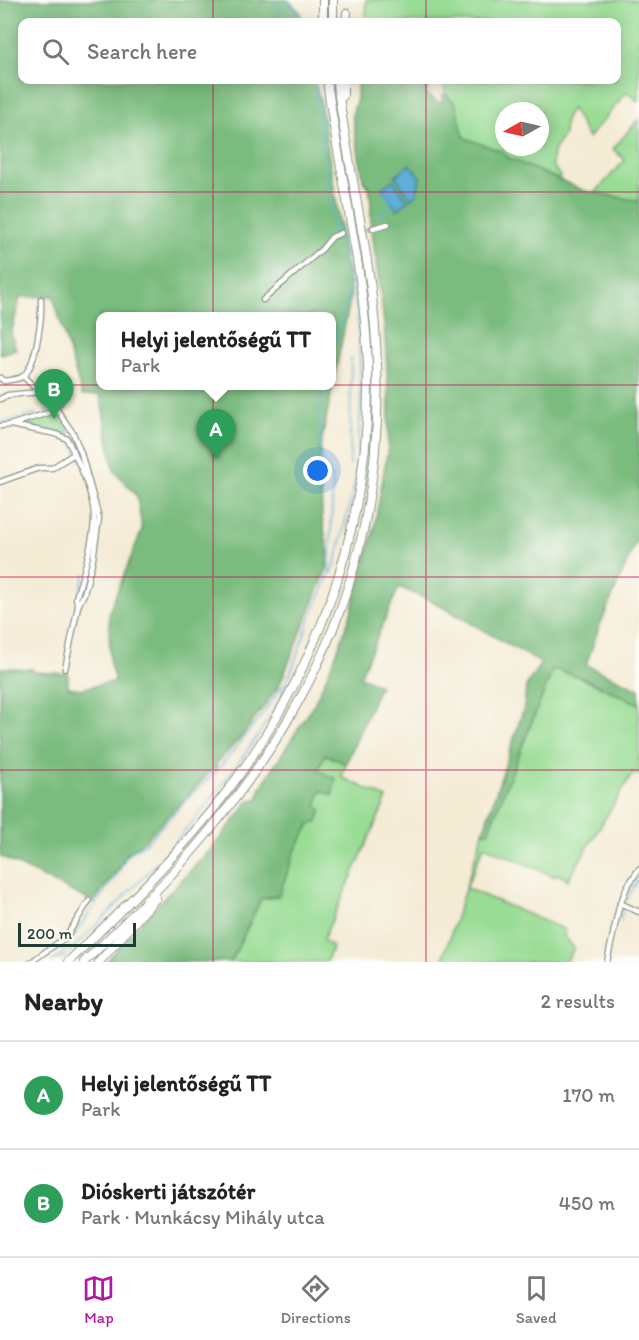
<!DOCTYPE html>
<meta charset="utf-8">
<style>
body{margin:0;font-family:Itim,sans-serif;background:#f6f6f6;color:#222}
.compass{position:absolute;left:495px;top:102px;width:54px;height:54px;border-radius:50%;background:#fff;box-shadow:0 3px 15px #0003;rotate:262deg}
.scale{position:absolute;left:18px;bottom:15px;width:118px;box-sizing:border-box;padding-left:6px;border:3px solid #1f3d34;border-top:0;font-size:16px;line-height:21px;white-space:nowrap;color:#1f3d34;-webkit-text-stroke:4px #fdfcf7;paint-order:stroke}
.you{position:absolute;left:318px;top:471px;width:21px;height:21px;margin:-15px;border:4px solid #fff;border-radius:50%;background:#1a73e8;box-shadow:0 0 0 9px #1a73e833}
.badge{display:grid;place-items:center;width:39px;height:39px;border-radius:50%;background:#b5179e;color:#fff;font-size:20px;font-weight:700}
.pin{position:absolute;translate:-50% -50px;filter:drop-shadow(0 2px 3px #0008)}
.pin::after{content:'';position:absolute;top:32px;width:21px;height:18px;background:inherit;clip-path:polygon(0 0,100% 0,50% 100%)}
.popup{position:absolute;left:96px;top:312px;width:240px;height:78px;box-sizing:border-box;display:grid;place-content:center;border-radius:12px;background:#fff;filter:drop-shadow(0 2px 4px #0005);font-size:20px;white-space:nowrap;color:#767676}
.popup b{font-size:22px;color:#222}
.popup::after{content:'';position:absolute;left:50%;top:100%;margin-left:-12px;border:12px solid transparent;border-top-color:#fff}
.list{margin:0;padding:0;list-style:none}
h2{display:flex;justify-content:space-between;align-items:center;height:78px;margin:0;padding:0 24px;font-size:26px}
h2 small{font-size:20px;font-weight:400;color:#767676}
.list li{display:grid;grid-template-columns:39px 1fr auto;gap:18px;align-items:center;box-sizing:border-box;height:108px;padding:0 24px;border-top:2px solid #e0e0e0}
.list b{display:block;font-size:22px;white-space:nowrap}
.list p{margin:0;font-size:20px;white-space:nowrap;color:#767676}
.list em{font-size:20px;font-style:normal;color:#767676}
.icon{flex:none;width:33px;height:33px;fill:none;stroke:currentColor;stroke-width:2;stroke-linecap:round;stroke-linejoin:round}
.map{position:relative;flex:none;width:639px;height:962px;overflow:hidden}
.search{position:absolute;background:#fff;box-shadow:0 3px 15px #0003;left:18px;right:18px;top:18px;height:66px;display:flex;align-items:center;gap:15px;box-sizing:border-box;padding:0 21px;border-radius:12px;color:#767676;font-size:22px}
.sheet{height:294px;background:#fff}
nav{display:flex;justify-content:space-around;align-items:center;box-sizing:border-box;height:84px;border-top:2px solid #e0e0e0;background:#fff;font-size:16px;color:#767676}
nav a{display:grid;justify-items:center;gap:3px}
nav .on{color:#b5179e}
.map>svg:first-child{display:block}
</style>
<div class="map">
<svg width="639" height="962" viewBox="0 0 639 962">
<rect width="100%" height="100%" fill="#fdfcf7"/>
<filter id="ink" filterUnits="userSpaceOnUse"><feTurbulence type="fractalNoise" baseFrequency=".0167" numOctaves="2"/><feDisplacementMap in="SourceGraphic" scale="12" xChannelSelector="R" yChannelSelector="G"/><feConvolveMatrix kernelMatrix="1 2 1 2 8 2 1 2 1" color-interpolation-filters="sRGB"/></filter>
<filter id="wash" filterUnits="userSpaceOnUse"><feTurbulence type="fractalNoise" baseFrequency=".008" numOctaves="4" result="noise"/><feDisplacementMap in="SourceGraphic" scale="24" xChannelSelector="R" yChannelSelector="G"/><feGaussianBlur stdDeviation="1.35" result="paint"/><feColorMatrix in="noise" values="0 0 0 0 0 0 0 0 0 0 0 0 0 0 0 0 0 1.4 0 .05"/><feComposite in="paint" operator="in"/></filter>
<g filter="url(#wash)">
<rect width="100%" height="100%" fill="#f4ebd5"/>
<!-- green -->
<g fill="#99dc94" stroke="#5c8c64" stroke-width="1.5" fill-rule="evenodd">
<path d="M 366,0 L 639,0 L 639,102 L 627,92 L 588,138 L 572,108 L 565,120 L 564,135 L 553,151 L 552,165 L 560,176 L 558,179 L 563,182 L 398,446 L 381,265 L 370,190 L 368,185 L 364,183 L 352,115 L 463,137 L 455,103 L 446,95 L 443,80 L 616,80 L 616,22 L 366,22 ZM 504,111 L 540,111 L 540,147 L 504,147 Z"/>
<path d="M 639,119 L 639,201 L 594,194 L 625,160 L 613,149 Z"/>
<path d="M 572,188 L 570,673 L 639,704 L 639,775 L 633,772 L 568,880 L 558,874 L 553,876 L 484,846 L 466,888 L 565,930 L 563,934 L 574,948 L 566,962 L 442,962 L 483,832 L 488,832 L 553,669 L 434,602 L 393,584 Z"/>
<path d="M 56,413 L 70,432 L 69,435 L 16,424 Z"/>
<path d="M 325,754 L 346,764 L 341,777 L 387,798 L 323,940 L 333,946 L 326,962 L 231,962 L 261,899 L 270,898 L 279,895 L 295,851 L 310,824 L 321,789 L 333,795 L 318,770 Z"/>
</g>
<!-- forest -->
<g fill="#7abc7e" stroke="#4c7c59" stroke-width="1.5" fill-rule="evenodd">
<path d="M 0,0 L 288,0 L 300,12 L 302,22 L 22,22 L 22,80 L 314,80 L 320,99 L 351,295 L 320,449 L 322,518 L 328,552 L 327,568 L 280,684 L 242,736 L 215,765 L 218,768 L 216,771 L 213,769 L 145,840 L 125,856 L 120,867 L 93,902 L 0,856 L 0,668 L 33,669 L 33,672 L 68,674 L 68,687 L 81,689 L 115,681 L 110,664 L 109,612 L 142,530 L 137,496 L 114,470 L 100,395 L 82,395 L 53,296 L 20,297 L 11,335 L 16,349 L 2,354 L 0,353 ZM 100,316 L 332,316 L 332,386 L 100,386 Z"/>
<path d="M 357,80 C 369,80 380,78 391,80 C 410,81 410,92 432,83 L 425,93 L 440,103 L 442,102 L 442,95 L 446,95 L 455,103 L 464,137 L 467,139 L 501,151 L 509,158 L 585,191 L 639,201 L 639,534 L 598,630 L 586,665 L 639,689 L 639,704 L 580,677 L 553,669 L 488,832 L 483,832 L 524,708 L 526,686 L 541,663 L 434,602 L 399,587 L 360,677 L 380,685 L 346,764 L 325,754 L 318,770 L 336,779 L 332,795 L 321,790 L 316,806 L 322,810 L 316,823 L 310,824 L 295,851 L 279,895 L 261,899 L 231,962 L 106,962 L 141,922 L 215,845 L 250,800 L 258,799 L 261,787 L 314,704 L 334,660 L 350,616 L 374,530 L 388,448 L 389,399 L 384,323 L 371,223 C 370,210 373,198 368,185 L 364,183 L 352,115 L 357,99 Z"/>
</g>
<!-- water -->
<g fill="#5fafd9" stroke="#3f7686" stroke-width="1.5">
<path d="M 410,164 L 420,177 L 417,193 L 411,199 L 395,176 Z"/>
<path d="M 393,180 L 408,201 L 397,210 L 382,188 Z"/>
</g>
<g fill="none" stroke-linecap="round" stroke-linejoin="round">
<!-- stream -->
<g stroke="#5fafd9" stroke-width="1.5">
<path d="M 273,0 L 288,22"/>
<path d="M 287,0 L 299,15 L 301,22"/>
<path d="M 314,80 L 334,227"/>
<path d="M 379,217 L 381,213 L 392,204 L 382,189"/>
<path d="M 332,349 L 351,284"/>
<path d="M 45,411 L 54,407"/>
<path d="M 29,416 L 36,414"/>
<path d="M 23,417 L 27,417"/>
<path d="M 15,419 L 19,418"/>
<path d="M 9,421 L 13,420"/>
<path d="M 0,423 L 6,422"/>
<path d="M 25,425 L 68,434"/>
<path d="M 72,441 L 80,462"/>
<path d="M 350,465 L 351,358"/>
<path d="M 330,575 L 333,571 L 338,553 L 356,478 L 361,409 L 359,330 L 354,286 L 334,227 L 342,225"/>
<path d="M 78,598 L 85,574"/>
<path d="M 220,767 L 261,716 L 280,689 L 284,686 L 291,672 L 310,618 L 329,575 L 333,481 C 331,470 325,468 323,459 C 318,444 319,401 323,386"/>
<path d="M 625,902 L 639,878"/>
<path d="M 620,921 L 623,908"/>
<path d="M 57,959 L 64,957 C 136,887 205,816 260,732 C 268,719 282,702 284,688"/>
<path d="M 52,962 L 61,955 L 98,900 L 119,872 L 127,855 L 134,850 L 145,844 L 193,793 L 216,772"/>
</g>
</g>
</g>
<g filter="url(#ink)">
<g fill="none" stroke-linecap="round" stroke-linejoin="round">
<!-- minor-tunnel -->
<path stroke="#c9c8b5" stroke-width="4.5" stroke-dasharray="4.5 2" stroke-linecap="butt" d="M 341,233 L 373,228"/>
<!-- minor casing -->
<g stroke="#8a9484" stroke-width="7">
<g id="minor">
<path d="M 373,228 L 388,224"/>
<path d="M 263,300 L 322,249 L 332,237 L 341,233"/>
<path d="M 23,376 L 39,392 L 60,403"/>
<path d="M 0,378 L 4,381 C 9,380 18,379 22,377 C 37,367 42,315 41,299"/>
<path d="M 0,399 L 8,395 L 39,392"/>
<path d="M 57,410 L 73,433 L 81,453 L 99,518 L 93,559 L 84,594 L 78,606 L 65,669"/>
<path d="M 11,425 L 56,434 L 67,439"/>
<path d="M 0,426 L 10,425 L 57,410"/>
<path d="M 67,439 C 78,461 92,489 94,514 C 95,539 83,574 76,598 L 78,606"/>
<path d="M 0,482 L 39,468 L 52,468 L 74,454"/>
<path d="M 620,903 L 639,912"/>
<path d="M 31,962 L 66,937 L 89,901"/>
<path d="M 607,962 L 619,907 L 627,887 L 639,869"/>
</g>
</g>
<!-- trunk casing -->
<g stroke="#8a9484" stroke-width="10">
<g id="trunk">
<path d="M 323,0 L 323,22"/>
<path d="M 333,22 L 333,0"/>
<path d="M 346,22 L 347,13"/>
<path d="M 343,80 L 343,96"/>
<path d="M 68,962 C 118,914 167,866 211,812 C 313,686 372,530 368,367 C 365,270 339,175 327,80"/>
<path d="M 84,962 C 271,787 393,609 376,342 C 371,253 347,167 337,80"/>
<path d="M 99,962 L 156,898"/>
</g>
</g>
<!-- minor -->
<use href="#minor" stroke="#fff" stroke-width="4.5"/>
<!-- trunk -->
<use href="#trunk" stroke="#fff" stroke-width="8"/>
</g>
</g>
<!-- grid -->
<path fill="none" stroke="#c2185b" stroke-width="1.5" stroke-opacity="0.55" d="M 213,0 L 213,22M 426,0 L 426,22M 213,80 L 213,962M 426,80 L 426,962M 0,192 L 639,192M 0,385 L 639,385M 0,577 L 639,577M 0,770 L 639,770"/>
</svg>
<svg class="compass" viewBox="-18 -18 36 36"><path d="M0-13l5 13h-10z" fill="#e53935"/><path d="M0 13l5-13h-10z" fill="#767676"/></svg>
<div class="scale">200 m</div>
<div class="you"></div>
<div class="pin badge" style="left:216px;top:459px;background:#2e9e5b">A</div>
<div class="popup"><b>Helyi jelentőségű TT</b>Park</div>
<div class="pin badge" style="left:54px;top:419px;background:#2e9e5b">B</div>
<div class="search"><svg class="icon" aria-label="search" viewBox="0 0 24 24"><circle cx="10" cy="10" r="6"/><path d="M15 15l6 6"/></svg>Search here</div>
</div>
<section class="sheet">
<h2>Nearby<small>2 results</small></h2>
<ul class="list">
<li><span class="badge" style="background:#2e9e5b">A</span><div><b>Helyi jelentőségű TT</b><p>Park</p></div><em>170 m</em></li>
<li><span class="badge" style="background:#2e9e5b">B</span><div><b>Dióskerti játszótér</b><p>Park · Munkácsy Mihály utca</p></div><em>450 m</em></li>
</ul>
</section>
<nav>
<a class="on"><svg class="icon" aria-label="map" viewBox="0 0 24 24"><path d="M3 6l6-2 6 2 6-2v14l-6 2-6-2-6 2zM9 4v14M15 6v14"/></svg>Map</a>
<a><svg class="icon" aria-label="directions" viewBox="0 0 24 24"><path d="M12 3l9 9-9 9-9-9zM9 14v-3h6M13 9l2 2-2 2"/></svg>Directions</a>
<a><svg class="icon" aria-label="saved" viewBox="0 0 24 24"><path d="M7 4h10v16l-5-4-5 4z"/></svg>Saved</a>
</nav>
